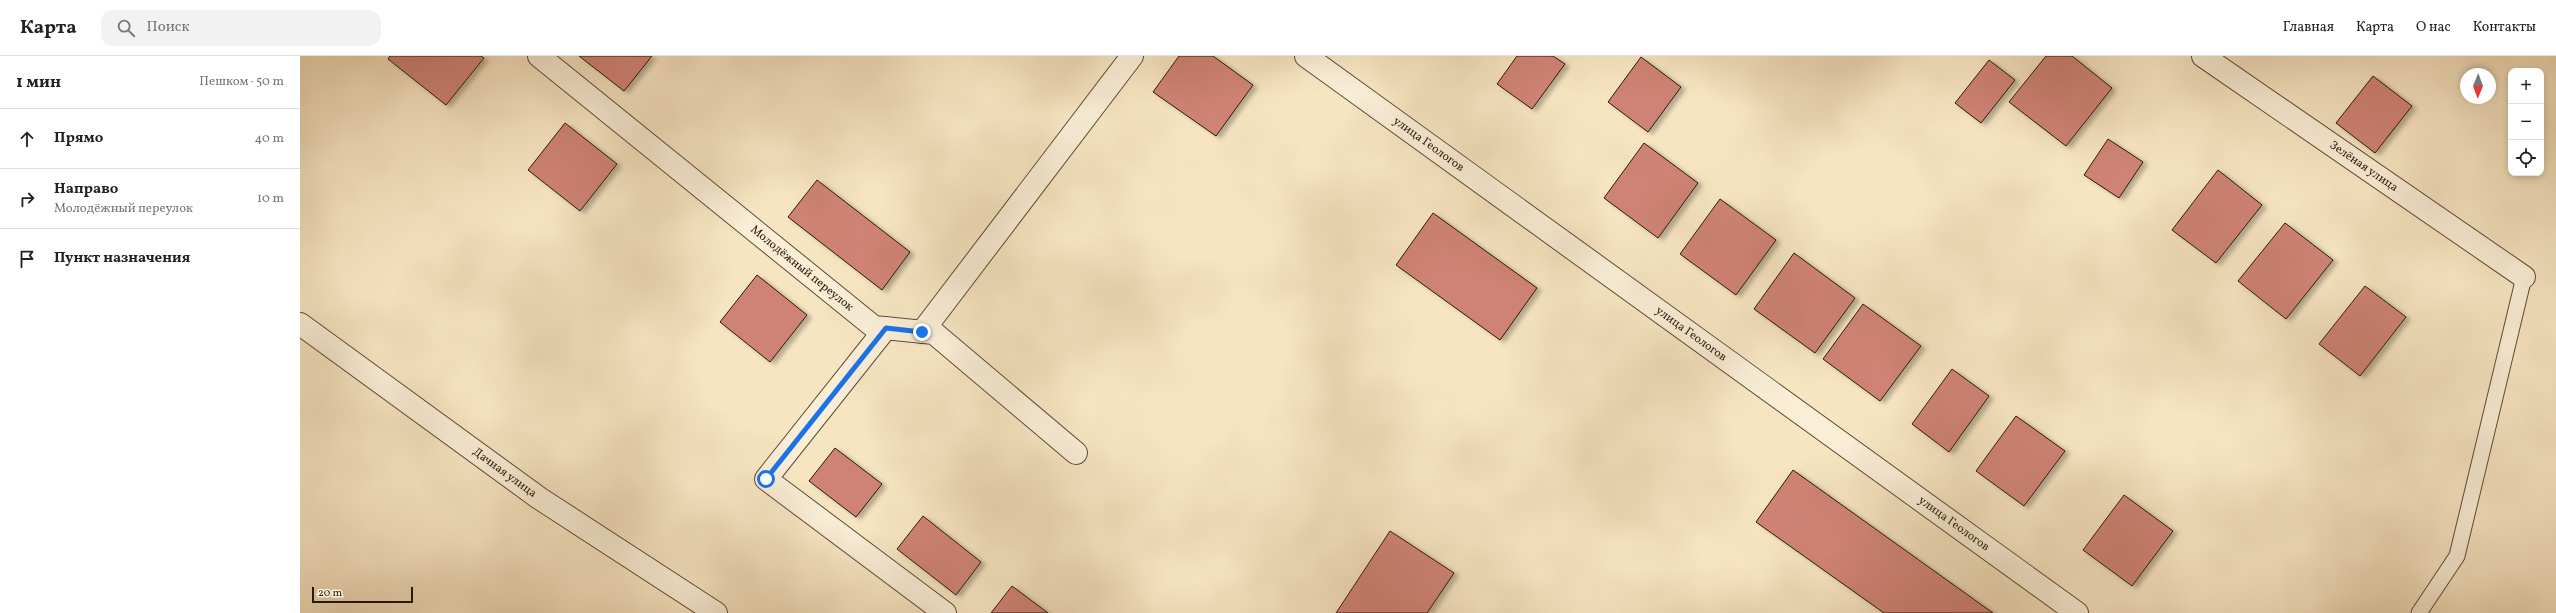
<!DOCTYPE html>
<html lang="ru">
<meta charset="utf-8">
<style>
body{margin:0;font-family:Vollkorn,serif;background:#f2f2f2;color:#222}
.controls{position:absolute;right:12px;top:12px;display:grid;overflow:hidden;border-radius:8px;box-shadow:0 2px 6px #0003}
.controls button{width:36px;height:36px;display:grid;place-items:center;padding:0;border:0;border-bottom:1px solid #e0e0e0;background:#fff;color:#222;font:20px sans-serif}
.compass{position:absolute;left:2160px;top:12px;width:36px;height:36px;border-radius:50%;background:#fff;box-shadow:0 2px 6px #0003;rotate:181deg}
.scale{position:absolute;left:12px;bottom:10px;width:101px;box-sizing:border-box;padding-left:4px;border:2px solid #2b1906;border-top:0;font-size:11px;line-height:14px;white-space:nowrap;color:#2b1906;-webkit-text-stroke:3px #faeed7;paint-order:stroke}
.stop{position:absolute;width:12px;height:12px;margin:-9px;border:3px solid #1a73e8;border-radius:50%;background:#fff}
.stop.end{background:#1a73e8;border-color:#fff;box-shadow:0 1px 4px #0008}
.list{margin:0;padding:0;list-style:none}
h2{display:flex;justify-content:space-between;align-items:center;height:52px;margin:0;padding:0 16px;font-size:17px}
h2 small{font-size:13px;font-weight:400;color:#767676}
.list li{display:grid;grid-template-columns:26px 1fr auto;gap:12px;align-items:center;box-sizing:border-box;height:60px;padding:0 16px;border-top:1px solid #e0e0e0}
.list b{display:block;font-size:15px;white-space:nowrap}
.list p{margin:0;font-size:13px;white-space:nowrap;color:#767676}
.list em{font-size:13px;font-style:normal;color:#767676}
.icon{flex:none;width:22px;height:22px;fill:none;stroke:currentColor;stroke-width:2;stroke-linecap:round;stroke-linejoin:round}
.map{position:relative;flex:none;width:2256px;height:557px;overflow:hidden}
header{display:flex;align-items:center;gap:24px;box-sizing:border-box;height:56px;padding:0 20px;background:#fff;border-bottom:1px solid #e0e0e0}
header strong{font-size:19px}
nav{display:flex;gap:22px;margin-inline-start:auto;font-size:14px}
.search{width:280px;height:36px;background:#f2f2f2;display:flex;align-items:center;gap:10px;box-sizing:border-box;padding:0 14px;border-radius:12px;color:#767676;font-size:15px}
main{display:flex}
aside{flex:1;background:#fff}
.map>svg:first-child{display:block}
</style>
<header>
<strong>Карта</strong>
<div class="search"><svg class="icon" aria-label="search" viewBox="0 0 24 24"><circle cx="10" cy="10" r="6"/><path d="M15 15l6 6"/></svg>Поиск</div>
<nav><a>Главная</a><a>Карта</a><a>О нас</a><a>Контакты</a></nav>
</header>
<main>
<aside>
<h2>1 мин<small>Пешком · 50 m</small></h2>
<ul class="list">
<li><svg class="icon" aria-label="ahead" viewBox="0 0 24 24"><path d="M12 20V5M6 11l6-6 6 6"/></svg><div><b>Прямо</b></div><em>40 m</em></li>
<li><svg class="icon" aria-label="right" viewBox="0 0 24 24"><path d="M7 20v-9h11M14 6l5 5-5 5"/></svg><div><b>Направо</b><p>Молодёжный переулок</p></div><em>10 m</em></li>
<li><svg class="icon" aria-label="arrive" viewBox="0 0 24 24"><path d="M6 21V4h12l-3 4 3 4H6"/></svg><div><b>Пункт назначения</b></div></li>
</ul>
</aside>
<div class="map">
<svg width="2256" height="557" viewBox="0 0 2256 557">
<defs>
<filter id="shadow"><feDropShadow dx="4.5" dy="2.5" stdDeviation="2" flood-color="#0004"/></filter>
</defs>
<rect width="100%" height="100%" fill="#f7e5c2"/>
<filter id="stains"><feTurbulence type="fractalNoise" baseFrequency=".005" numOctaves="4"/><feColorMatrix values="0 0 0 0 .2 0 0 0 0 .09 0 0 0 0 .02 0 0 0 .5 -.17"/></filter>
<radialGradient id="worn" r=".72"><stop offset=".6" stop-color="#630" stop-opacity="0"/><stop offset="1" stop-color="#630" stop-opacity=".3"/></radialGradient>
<!-- building -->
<g fill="#cf8376" stroke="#2b1906" filter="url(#shadow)">
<path d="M 90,0 L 181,0 L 184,2 L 146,49 L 88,3 Z"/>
<path d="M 279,0 L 352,0 L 324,35 Z"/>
<path d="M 879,0 L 913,0 L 953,29 L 916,80 L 853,36 Z"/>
<path d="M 1217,0 L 1253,0 L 1265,8 L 1232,53 L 1197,28 Z"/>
<path d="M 1746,0 L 1772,0 L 1812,32 L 1766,90 L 1709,46 Z"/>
<path d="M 1341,1 L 1381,31 L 1348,76 L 1308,46 Z"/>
<path d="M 1689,4 L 1715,24 L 1681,67 L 1655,47 Z"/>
<path d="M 2073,20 L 2112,50 L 2075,97 L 2036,67 Z"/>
<path d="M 265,67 L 317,108 L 280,155 L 228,114 Z"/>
<path d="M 1808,83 L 1843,106 L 1819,142 L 1784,119 Z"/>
<path d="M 1344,87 L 1398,127 L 1358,182 L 1304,142 Z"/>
<path d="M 1918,114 L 1962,149 L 1916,207 L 1872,174 Z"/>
<path d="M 517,124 L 610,196 L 582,234 L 488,161 Z"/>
<path d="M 1420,143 L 1476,184 L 1436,239 L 1380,198 Z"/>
<path d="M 1133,157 L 1237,232 L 1200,284 L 1096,209 Z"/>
<path d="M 1985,167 L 2033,204 L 1986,263 L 1938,225 Z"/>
<path d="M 1494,197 L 1555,242 L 1515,297 L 1454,253 Z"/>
<path d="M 457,219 L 507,259 L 470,306 L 420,266 Z"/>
<path d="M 2065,230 L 2106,261 L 2060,320 L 2019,288 Z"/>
<path d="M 1563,248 L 1621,290 L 1580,345 L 1523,303 Z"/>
<path d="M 1652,313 L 1689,340 L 1649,396 L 1612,368 Z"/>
<path d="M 1716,360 L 1765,395 L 1724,450 L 1676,415 Z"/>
<path d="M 535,392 L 582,428 L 556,461 L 509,425 Z"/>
<path d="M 1493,414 L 1693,557 L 1584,557 L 1456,466 Z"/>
<path d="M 1824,439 L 1873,475 L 1832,530 L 1783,494 Z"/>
<path d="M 623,460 L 681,506 L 656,539 L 597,493 Z"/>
<path d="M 1090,475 L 1154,517 L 1127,557 L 1036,557 Z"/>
<path d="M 712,530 L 748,557 L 691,557 Z"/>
</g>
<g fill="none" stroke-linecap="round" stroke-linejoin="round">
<!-- lane casing -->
<g stroke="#5e4c35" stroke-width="17">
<path id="lane" d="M 2119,557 L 2157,500 L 2224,221"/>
</g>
<!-- street casing -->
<g stroke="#5e4c35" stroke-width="24">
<g id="street">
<path id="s1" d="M 239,0 L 574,271 L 634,277 L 776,397"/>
<path id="s2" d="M 1006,0 L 1777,557"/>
<path id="s3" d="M 1903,0 L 2224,221"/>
<path id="s4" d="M 0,268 L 239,442 L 416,557"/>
<path d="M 586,272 L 466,423 L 645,557"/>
<path d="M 622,276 L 832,0"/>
</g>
</g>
<!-- lane -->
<use href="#lane" stroke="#faeed7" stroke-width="15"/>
<!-- street -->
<use href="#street" stroke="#faeed7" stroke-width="22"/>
</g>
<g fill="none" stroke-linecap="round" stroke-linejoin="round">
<!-- route -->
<path stroke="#1a73e8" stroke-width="5" d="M 466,423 L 586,272 L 622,276"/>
</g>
<g text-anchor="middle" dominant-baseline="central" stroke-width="3" stroke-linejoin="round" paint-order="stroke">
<!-- street labels -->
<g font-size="12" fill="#2b1906" stroke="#faeed7">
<text stroke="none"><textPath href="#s2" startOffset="151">улица Геологов</textPath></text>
<text stroke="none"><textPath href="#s3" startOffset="195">Зелёная улица</textPath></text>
<text stroke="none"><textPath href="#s1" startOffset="338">Молодёжный переулок</textPath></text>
<text stroke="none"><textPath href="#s2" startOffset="475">улица Геологов</textPath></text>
<text stroke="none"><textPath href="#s4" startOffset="253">Дачная улица</textPath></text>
<text stroke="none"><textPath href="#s2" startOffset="799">улица Геологов</textPath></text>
</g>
</g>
<rect width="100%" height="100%" filter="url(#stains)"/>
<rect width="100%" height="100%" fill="url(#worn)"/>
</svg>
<div class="controls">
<button>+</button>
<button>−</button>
<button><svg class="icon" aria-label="locate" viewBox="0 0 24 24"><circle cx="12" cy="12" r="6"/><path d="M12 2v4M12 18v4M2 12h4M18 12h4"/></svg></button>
</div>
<svg class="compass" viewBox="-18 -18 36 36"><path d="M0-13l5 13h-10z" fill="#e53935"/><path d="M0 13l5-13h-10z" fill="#767676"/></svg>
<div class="scale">20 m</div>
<div class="stop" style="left:466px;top:423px"></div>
<div class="stop end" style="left:622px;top:276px"></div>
</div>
</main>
